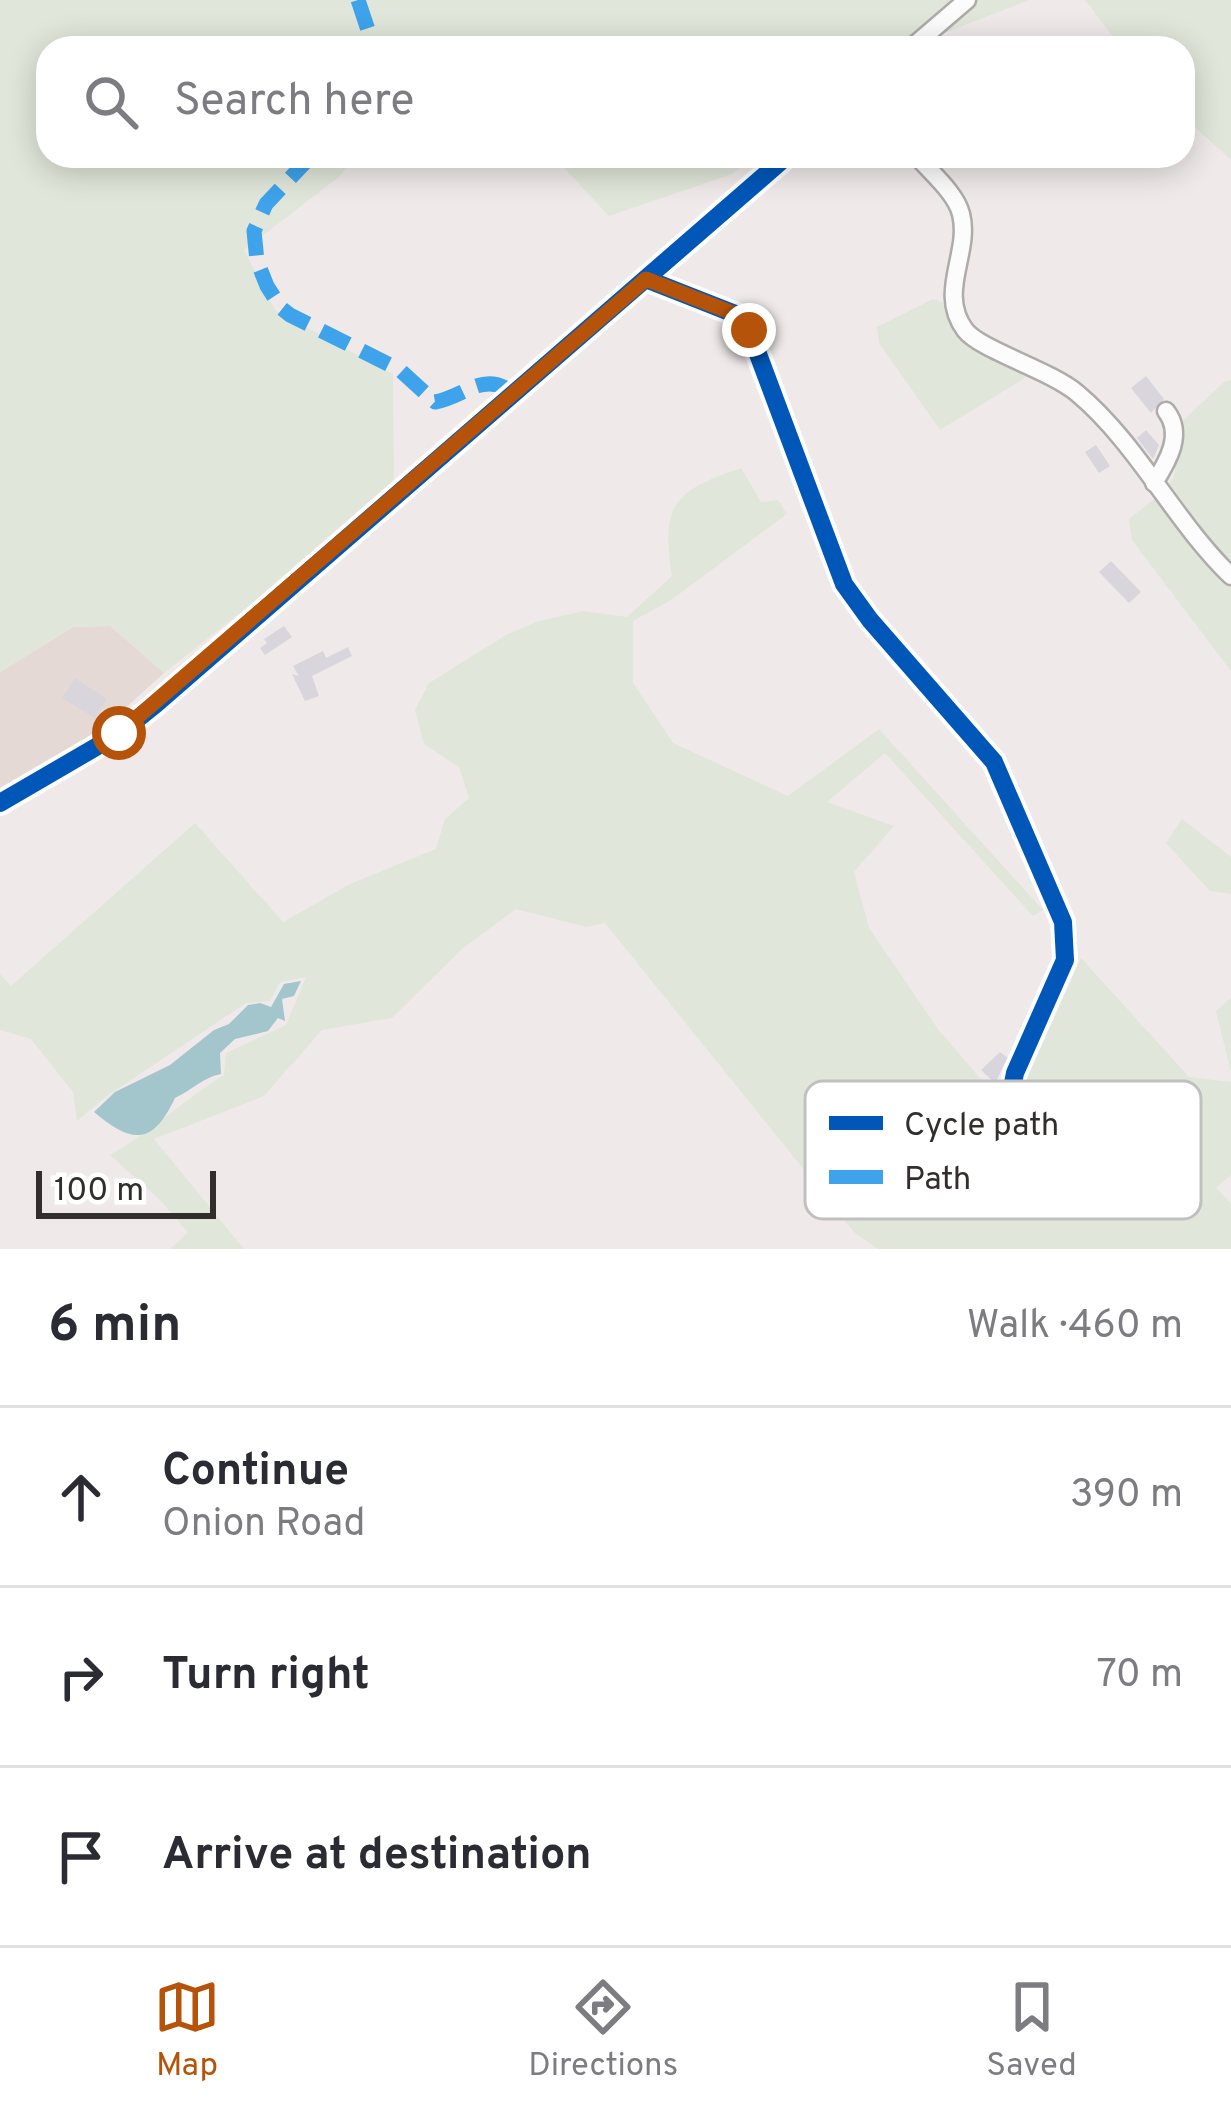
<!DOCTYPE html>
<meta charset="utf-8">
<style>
body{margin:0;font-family:Overpass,sans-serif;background:#f7f7f7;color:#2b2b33}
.scale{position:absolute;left:36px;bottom:30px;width:180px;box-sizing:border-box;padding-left:12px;border:6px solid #312e2c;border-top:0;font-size:33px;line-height:42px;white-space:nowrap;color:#312e2c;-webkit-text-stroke:9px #fff;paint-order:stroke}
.stop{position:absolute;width:36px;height:36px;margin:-27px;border:9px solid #b45309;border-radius:50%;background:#fff}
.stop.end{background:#b45309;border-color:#fff;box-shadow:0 3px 12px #0008}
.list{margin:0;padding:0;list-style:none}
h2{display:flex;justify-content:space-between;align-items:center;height:156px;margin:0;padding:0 48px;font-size:51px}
h2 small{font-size:39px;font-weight:400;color:#7c7c81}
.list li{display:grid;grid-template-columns:78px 1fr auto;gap:36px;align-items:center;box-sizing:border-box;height:180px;padding:0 48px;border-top:3px solid #e1e1e2}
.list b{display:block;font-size:45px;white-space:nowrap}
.list p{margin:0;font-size:39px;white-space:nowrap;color:#7c7c81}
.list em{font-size:39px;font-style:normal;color:#7c7c81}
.icon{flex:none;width:66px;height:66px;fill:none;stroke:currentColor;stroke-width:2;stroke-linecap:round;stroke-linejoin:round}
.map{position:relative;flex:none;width:1231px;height:1249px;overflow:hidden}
.search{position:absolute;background:#fff;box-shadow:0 6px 30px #0003;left:36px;right:36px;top:36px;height:132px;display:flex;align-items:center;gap:30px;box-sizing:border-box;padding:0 42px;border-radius:36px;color:#7c7c81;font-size:45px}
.sheet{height:696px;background:#fff}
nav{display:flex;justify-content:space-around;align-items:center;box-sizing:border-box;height:168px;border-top:3px solid #e1e1e2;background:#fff;font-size:33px;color:#7c7c81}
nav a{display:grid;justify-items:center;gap:6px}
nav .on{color:#b45309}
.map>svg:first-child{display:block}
</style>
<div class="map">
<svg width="1231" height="1249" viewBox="0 0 1231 1249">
<rect width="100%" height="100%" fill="#efeae9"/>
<!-- built -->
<path fill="#e5d9d5" d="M 111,626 L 164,673 L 111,721 L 47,765 L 0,789 L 0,672 L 73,627 Z"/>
<!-- green -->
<g fill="#e0e6d9">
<path d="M 0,0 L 1029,0 L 907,48 L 48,48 L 48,156 L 354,156 L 340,176 L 244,250 L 275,310 L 393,374 L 394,491 L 164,673 L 110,626 L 73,627 L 0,672 Z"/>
<path d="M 1085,0 L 1231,0 L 1231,160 L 1183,116 L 1183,48 L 1122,48 Z"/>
<path d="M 553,156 L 754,156 L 732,174 L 609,216 Z"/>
<path d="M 933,299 L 947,304 C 952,316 957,332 965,341 C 983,359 1008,359 1025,378 L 940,430 L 879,343 L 877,327 Z"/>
<path d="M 1231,380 L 1231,671 L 1132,540 L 1129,519 L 1160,495 L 1174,477 L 1182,422 L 1224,382 Z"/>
<path d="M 741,468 L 761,502 L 778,500 L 787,514 L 671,600 L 633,621 L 633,683 L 673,743 L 788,796 L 879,729 L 1043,910 L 1033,916 L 885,753 L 827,802 L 894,826 L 854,872 L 869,928 L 938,1029 L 996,1097 L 1029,1073 L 1081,958 L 1189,1077 L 1231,1082 L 1231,1175 L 1216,1188 L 1231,1204 L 1231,1249 L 878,1249 L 855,1233 L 605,923 L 586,927 L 516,909 L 463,948 L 392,1018 L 322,1030 L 264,1096 L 154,1139 L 244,1249 L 170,1249 L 188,1232 L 159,1199 L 110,1155 C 152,1132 183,1100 224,1075 L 226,1053 L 286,1025 L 306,977 L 280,982 L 270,1001 L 246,1003 L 107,1096 L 77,1121 L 73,1092 L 31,1039 L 0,1030 L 0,974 L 11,986 L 195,823 L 283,922 L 350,884 L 436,849 L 445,819 L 469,798 L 459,767 L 424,744 L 415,710 L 429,683 L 506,635 L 536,622 L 583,611 L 627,617 L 672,576 C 661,504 673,491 741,468 Z"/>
<path d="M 1182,819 L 1231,857 L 1231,894 L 1210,891 L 1166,843 Z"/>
<path d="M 1231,998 L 1231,1072 L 1216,1011 Z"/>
</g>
<!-- water -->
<path fill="#a3c6cd" d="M 301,981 L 294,996 L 282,999 L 285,1021 L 278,1018 L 268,1031 L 235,1039 L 220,1053 L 221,1074 C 202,1078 192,1090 175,1098 C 152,1147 131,1143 94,1112 L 115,1092 L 170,1065 L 214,1030 L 229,1024 L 248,1005 L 260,1003 L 271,1007 L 284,984 Z"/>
<!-- building -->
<g fill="#d8d5dd">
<path d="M 1146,376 L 1164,399 L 1151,413 L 1131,388 Z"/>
<path d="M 1146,430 L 1159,445 L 1153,459 L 1137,438 Z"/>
<path d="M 1096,445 L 1110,466 L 1099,473 L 1085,452 Z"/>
<path d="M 1111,561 L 1141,592 L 1129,603 L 1099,572 Z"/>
<path d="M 284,626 L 292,637 L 265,655 L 260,648 L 267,643 L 264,639 Z"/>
<path d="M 348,647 L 352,656 L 312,676 L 319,696 L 305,701 L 292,674 L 299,676 L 293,666 L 323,651 L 326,658 Z"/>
<path d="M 75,678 L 107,699 L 95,718 L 62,698 Z"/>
<path d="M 1000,1052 L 1008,1058 L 995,1083 L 981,1070 Z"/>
</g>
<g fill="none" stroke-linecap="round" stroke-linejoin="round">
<!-- minor casing -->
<g stroke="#aeabaa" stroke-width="21">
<g id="minor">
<path d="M 911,48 L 967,0"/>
<path d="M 917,156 C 930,172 956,193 961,214 C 971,253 937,292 965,330 C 980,350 1050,370 1077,393 C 1138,444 1174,521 1231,576"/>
<path d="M 646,279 L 735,314 L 749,330 L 844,584 L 870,620 L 994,762 L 1063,922 L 1065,960 L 1015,1073 L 1001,1146"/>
<path d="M 1154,483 C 1168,461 1184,434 1166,411"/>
<path d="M 0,803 L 120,733 L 156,704 L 787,156"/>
</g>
</g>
<!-- minor -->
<use href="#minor" stroke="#fdfcfc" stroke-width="16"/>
<!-- quiet -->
<g stroke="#3ea3eb" stroke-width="15" stroke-dasharray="30 15" stroke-linecap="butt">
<path d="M 358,0 L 374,48"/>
<path d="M 311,156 L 266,204 L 254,231 L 257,261 L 267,286 L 281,308 L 290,315 L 400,370 L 435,402 C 465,397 484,369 514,394"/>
</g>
<!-- cycleway casing -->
<g stroke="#fff" stroke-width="26">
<g id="cycleway">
<path d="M 646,279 L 735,314 L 749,330 L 844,584 L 870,620 L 994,762 L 1063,922 L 1065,960 L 1015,1073 L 1001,1146"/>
<path d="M 0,803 L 120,733 L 156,704 L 787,156"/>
</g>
</g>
<!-- cycleway -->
<use href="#cycleway" stroke="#0057b8" stroke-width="18"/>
</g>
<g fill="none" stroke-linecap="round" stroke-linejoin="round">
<!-- route -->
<path stroke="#b45309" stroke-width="15" d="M 119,733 L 646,279 L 735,314 L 749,330"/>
</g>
<!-- legend -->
<rect x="805" y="1081" width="396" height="138" rx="18" fill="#fff" stroke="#c1c0c0" stroke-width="3"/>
<rect x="829" y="1116" width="54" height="14" fill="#0057b8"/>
<rect x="829" y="1170" width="54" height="14" fill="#3ea3eb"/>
<g font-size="33" fill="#312e2c">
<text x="904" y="1135">Cycle path</text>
<text x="904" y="1189">Path</text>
</g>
</svg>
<div class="scale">100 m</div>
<div class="stop" style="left:119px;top:733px"></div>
<div class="stop end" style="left:749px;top:330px"></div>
<div class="search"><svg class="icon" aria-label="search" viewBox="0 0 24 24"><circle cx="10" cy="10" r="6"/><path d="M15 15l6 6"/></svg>Search here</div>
</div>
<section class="sheet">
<h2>6 min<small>Walk · 460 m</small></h2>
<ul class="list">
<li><svg class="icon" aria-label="ahead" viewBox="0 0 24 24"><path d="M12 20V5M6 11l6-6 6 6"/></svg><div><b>Continue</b><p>Onion Road</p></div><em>390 m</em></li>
<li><svg class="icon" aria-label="right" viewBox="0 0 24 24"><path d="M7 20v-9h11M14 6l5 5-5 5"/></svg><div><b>Turn right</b></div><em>70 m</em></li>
<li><svg class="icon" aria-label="arrive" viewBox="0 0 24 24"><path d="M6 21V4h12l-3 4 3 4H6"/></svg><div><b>Arrive at destination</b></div></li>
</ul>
</section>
<nav>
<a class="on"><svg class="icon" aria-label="map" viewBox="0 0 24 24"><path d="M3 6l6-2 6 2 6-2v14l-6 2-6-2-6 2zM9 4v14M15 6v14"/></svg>Map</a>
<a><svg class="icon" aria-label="directions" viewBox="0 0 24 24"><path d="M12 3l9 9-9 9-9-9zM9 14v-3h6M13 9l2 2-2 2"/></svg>Directions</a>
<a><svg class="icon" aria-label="saved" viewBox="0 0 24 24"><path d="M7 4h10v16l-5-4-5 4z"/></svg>Saved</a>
</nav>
